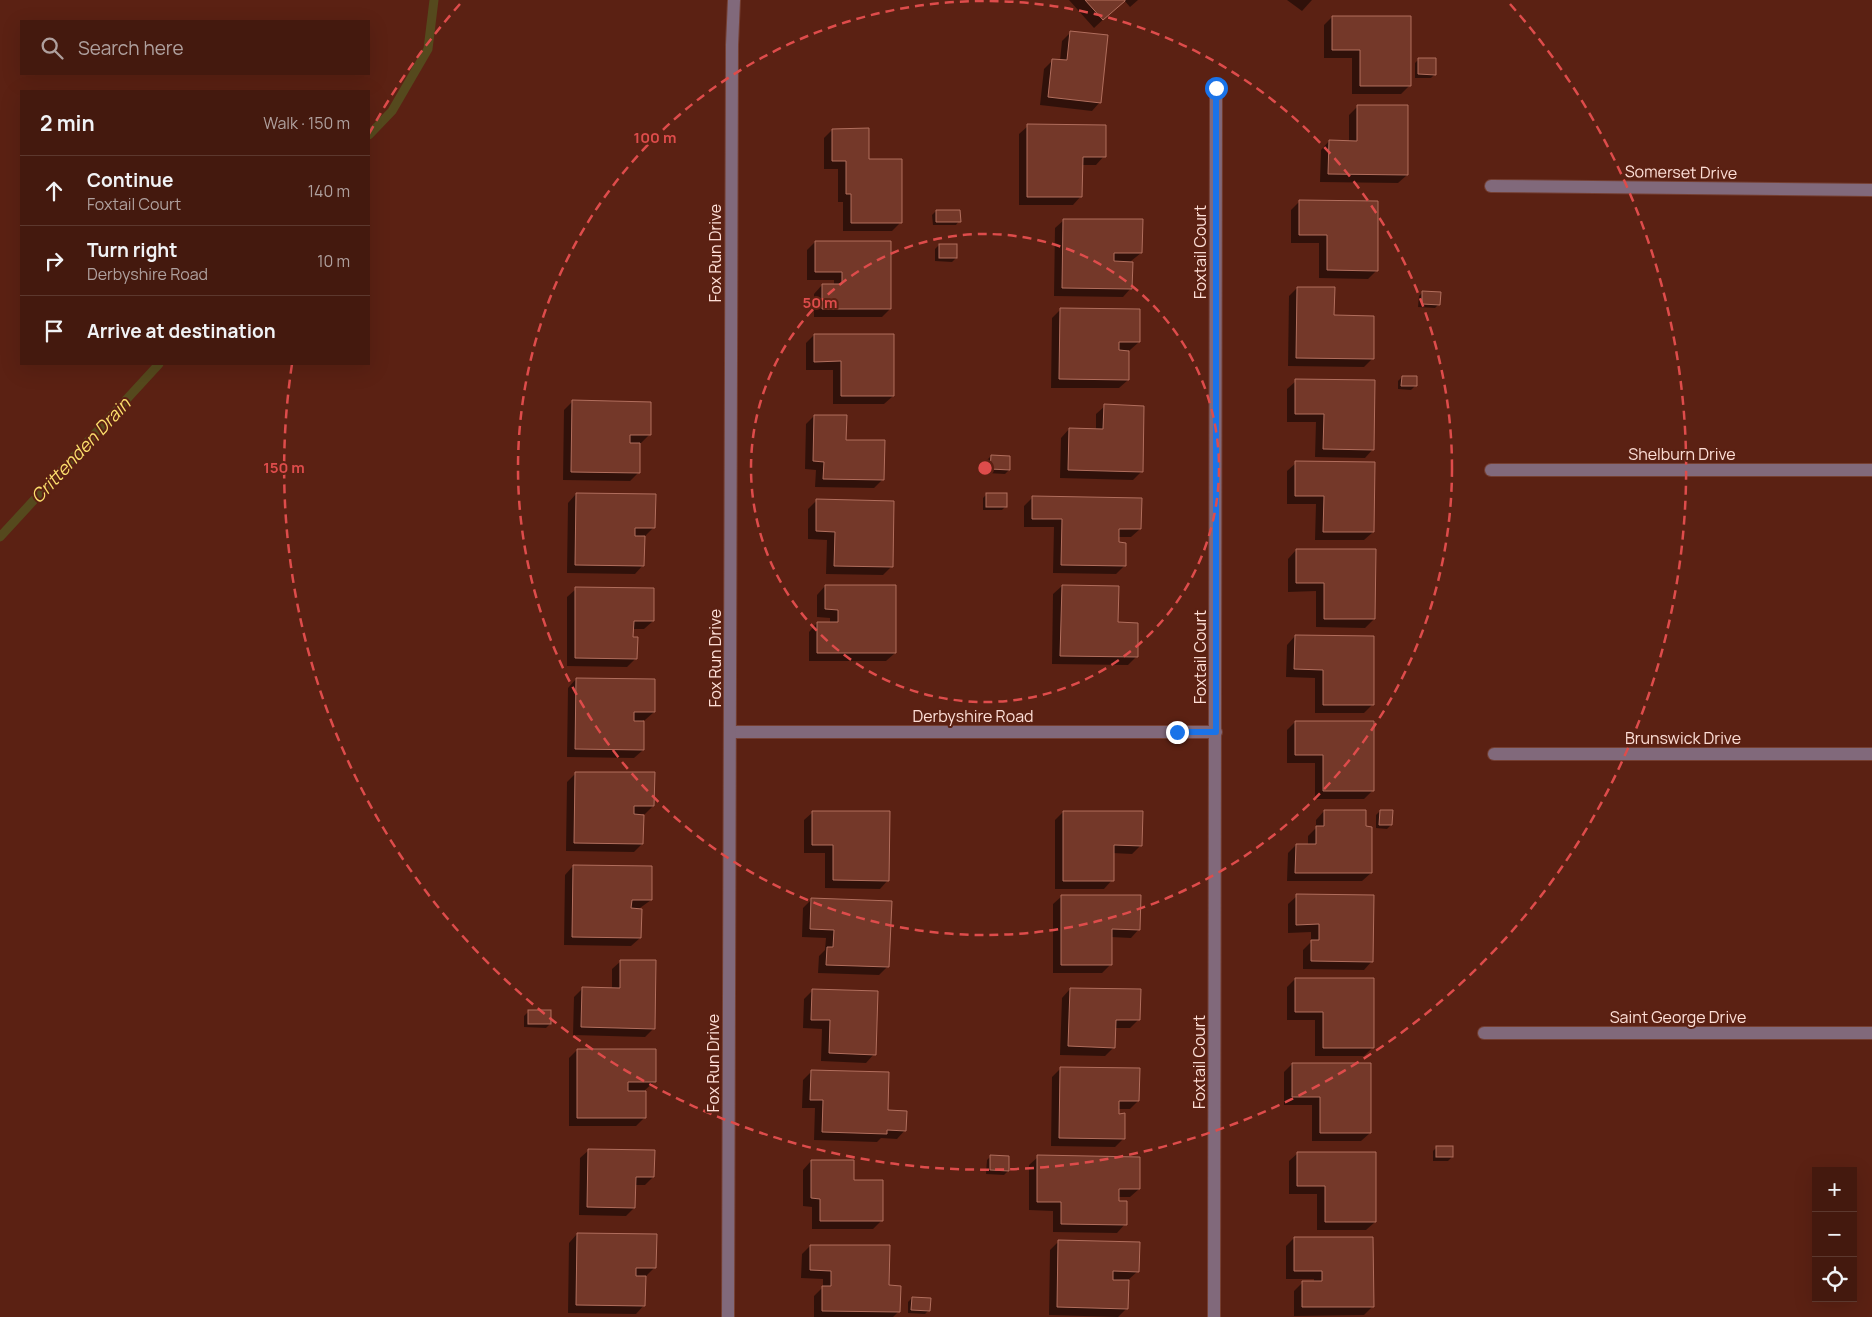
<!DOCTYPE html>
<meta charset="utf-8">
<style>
body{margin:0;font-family:Manrope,sans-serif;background:#4e261c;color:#f1f3f6}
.controls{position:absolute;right:15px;bottom:15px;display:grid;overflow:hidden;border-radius:0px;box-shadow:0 5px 20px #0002}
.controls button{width:45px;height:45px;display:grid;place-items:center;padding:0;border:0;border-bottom:1px solid #5c382e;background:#44190e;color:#f1f3f6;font:25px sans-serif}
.stop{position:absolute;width:15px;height:15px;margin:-11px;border:4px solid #1a73e8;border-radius:50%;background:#fff}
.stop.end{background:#1a73e8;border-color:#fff;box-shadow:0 1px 5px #0008}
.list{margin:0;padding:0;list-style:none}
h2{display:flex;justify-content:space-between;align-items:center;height:65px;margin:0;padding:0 20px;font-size:21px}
h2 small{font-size:16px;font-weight:400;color:#afa09e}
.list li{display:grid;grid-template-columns:32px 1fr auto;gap:15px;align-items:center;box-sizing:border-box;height:70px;padding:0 20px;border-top:1px solid #5c382e}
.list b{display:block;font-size:19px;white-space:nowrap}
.list p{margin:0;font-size:16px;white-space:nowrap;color:#afa09e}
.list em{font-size:16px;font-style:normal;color:#afa09e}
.icon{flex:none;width:28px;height:28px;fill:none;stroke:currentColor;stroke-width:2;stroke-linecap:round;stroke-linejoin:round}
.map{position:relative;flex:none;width:1872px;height:1317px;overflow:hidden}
.search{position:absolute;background:#44190e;box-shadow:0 5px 20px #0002;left:20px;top:20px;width:350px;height:55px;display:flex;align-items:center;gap:12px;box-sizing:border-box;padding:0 18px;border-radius:0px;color:#afa09e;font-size:19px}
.panel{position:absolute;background:#44190e;box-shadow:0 5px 20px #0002;left:20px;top:90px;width:350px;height:275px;border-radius:0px}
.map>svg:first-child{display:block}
</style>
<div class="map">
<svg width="1872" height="1317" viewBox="0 0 1872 1317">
<rect width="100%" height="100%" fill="#5b2113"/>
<!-- shadow -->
<g fill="#0007">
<path d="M 1069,0 L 1138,0 L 1130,7 L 1124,0 L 1094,28 Z"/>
<path d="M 1287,0 L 1312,0 L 1302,11 Z"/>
<path d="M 1332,17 L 1410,85 L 1401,94 L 1352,94 L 1352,58 L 1324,58 L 1324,25 Z"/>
<path d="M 1070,33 L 1100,102 L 1092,111 L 1040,105 L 1044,69 L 1052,61 L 1060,61 L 1062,41 Z"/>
<path d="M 1419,59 L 1435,74 L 1431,78 L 1415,78 L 1415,63 Z"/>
<path d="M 1358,106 L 1407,175 L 1398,183 L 1320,182 L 1321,150 L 1329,141 L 1349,142 L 1349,115 Z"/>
<path d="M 1028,126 L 1104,156 L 1096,165 L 1081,165 L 1081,196 L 1073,205 L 1019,205 L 1019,134 Z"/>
<path d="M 832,130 L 867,160 L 900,223 L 892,231 L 843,231 L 843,202 L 838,202 L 838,169 L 824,169 L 824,138 Z"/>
<path d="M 1299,202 L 1377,270 L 1368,279 L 1319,278 L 1319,243 L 1291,243 L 1291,210 Z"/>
<path d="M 936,211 L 959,221 L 956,225 L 933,225 L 932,215 Z"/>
<path d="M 1064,220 L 1141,253 L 1131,261 L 1131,288 L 1123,297 L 1054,296 L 1055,228 Z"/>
<path d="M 815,242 L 890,309 L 882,317 L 814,317 L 814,294 L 822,285 L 834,285 L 834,280 L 807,280 L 807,250 Z"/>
<path d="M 939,245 L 956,258 L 952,262 L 935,261 L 935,249 Z"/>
<path d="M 1297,288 L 1373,358 L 1364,367 L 1288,366 L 1289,296 Z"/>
<path d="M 1423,292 L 1439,304 L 1435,308 L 1418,307 L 1419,296 Z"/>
<path d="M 1061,309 L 1139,342 L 1130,350 L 1128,350 L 1128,380 L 1119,388 L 1051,388 L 1052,318 Z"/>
<path d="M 814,335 L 893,396 L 884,404 L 833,404 L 833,370 L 806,370 L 806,343 Z"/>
<path d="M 1402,377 L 1415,386 L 1411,390 L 1398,389 L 1398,381 Z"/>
<path d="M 1296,381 L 1373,449 L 1365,458 L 1315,457 L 1316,422 L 1287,422 L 1287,389 Z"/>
<path d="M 572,402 L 650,434 L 641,443 L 639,443 L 639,472 L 630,481 L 563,480 L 564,410 Z"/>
<path d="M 1105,406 L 1141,472 L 1133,480 L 1060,478 L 1061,438 L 1069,429 L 1096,430 L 1096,414 Z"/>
<path d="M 814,416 L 845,441 L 883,479 L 874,488 L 815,487 L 816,470 L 805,469 L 806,424 Z"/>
<path d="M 991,456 L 1009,470 L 1005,474 L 987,473 L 987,460 Z"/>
<path d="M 1296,463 L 1373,532 L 1364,540 L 1315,540 L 1316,504 L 1287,504 L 1287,471 Z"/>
<path d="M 576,494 L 654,527 L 645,536 L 643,536 L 643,565 L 635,574 L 567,573 L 568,503 Z"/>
<path d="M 987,494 L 1006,506 L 1002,510 L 983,510 L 983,498 Z"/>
<path d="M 1033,497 L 1140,529 L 1131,537 L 1118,537 L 1125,565 L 1116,574 L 1053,573 L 1054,527 L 1024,527 L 1024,506 Z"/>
<path d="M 817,500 L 891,567 L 883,575 L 826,574 L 827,540 L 808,539 L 808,509 Z"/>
<path d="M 1296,550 L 1374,619 L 1365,628 L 1316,627 L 1316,591 L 1288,592 L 1288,559 Z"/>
<path d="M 825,586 L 895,653 L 886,661 L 809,661 L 809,632 L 817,623 L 830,623 L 830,618 L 817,617 L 817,595 Z"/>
<path d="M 1062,586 L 1116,624 L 1136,657 L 1128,665 L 1052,664 L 1053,594 Z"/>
<path d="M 576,589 L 653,621 L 644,629 L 632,629 L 636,658 L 627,667 L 567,666 L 567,597 Z"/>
<path d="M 1295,636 L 1372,705 L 1364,713 L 1315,713 L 1315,678 L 1286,677 L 1287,645 Z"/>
<path d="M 576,679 L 654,712 L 645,720 L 643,720 L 643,750 L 634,758 L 567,757 L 568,688 Z"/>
<path d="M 1295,722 L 1373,790 L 1364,799 L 1315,799 L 1315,763 L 1287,763 L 1287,730 Z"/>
<path d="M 576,773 L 653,806 L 645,814 L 642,814 L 642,844 L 634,852 L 566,851 L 567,782 Z"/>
<path d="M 1324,811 L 1365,828 L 1371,873 L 1362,881 L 1287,881 L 1288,853 L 1296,845 L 1308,845 L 1308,836 L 1316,828 L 1316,820 Z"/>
<path d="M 1380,811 L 1391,825 L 1387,829 L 1376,828 L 1376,815 Z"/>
<path d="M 813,812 L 888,880 L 880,889 L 825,888 L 825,853 L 804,853 L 804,820 Z"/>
<path d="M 1063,812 L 1141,845 L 1132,854 L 1112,853 L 1112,880 L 1104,889 L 1055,889 L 1055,820 Z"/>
<path d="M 573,866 L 651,900 L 640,908 L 640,938 L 631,946 L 564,945 L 565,875 Z"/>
<path d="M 1062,896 L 1139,929 L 1131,938 L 1111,937 L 1111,964 L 1102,973 L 1053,973 L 1053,904 Z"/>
<path d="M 1297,896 L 1372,961 L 1364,970 L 1303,969 L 1303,950 L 1311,942 L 1311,932 L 1288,933 L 1288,904 Z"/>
<path d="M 812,899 L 888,966 L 879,975 L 818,973 L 819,956 L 825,950 L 826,938 L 802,937 L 803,908 Z"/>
<path d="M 621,961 L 654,1028 L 645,1037 L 573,1035 L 574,997 L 583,988 L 612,989 L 612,969 Z"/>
<path d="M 1295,979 L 1373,1047 L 1364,1056 L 1315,1056 L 1315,1020 L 1287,1020 L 1287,987 Z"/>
<path d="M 1070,989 L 1139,1019 L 1130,1028 L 1114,1028 L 1114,1047 L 1105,1056 L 1060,1055 L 1062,998 Z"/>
<path d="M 813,990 L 874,1054 L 866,1063 L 821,1061 L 822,1029 L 803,1028 L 804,999 Z"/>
<path d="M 528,1012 L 550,1024 L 546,1028 L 524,1027 L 524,1016 Z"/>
<path d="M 577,1050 L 655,1081 L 645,1090 L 645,1117 L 636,1126 L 569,1126 L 569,1058 Z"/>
<path d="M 1292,1064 L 1370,1133 L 1361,1141 L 1312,1141 L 1312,1105 L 1284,1105 L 1284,1072 Z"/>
<path d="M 1061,1068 L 1138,1101 L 1130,1109 L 1117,1109 L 1124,1138 L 1115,1147 L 1051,1146 L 1052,1077 Z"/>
<path d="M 812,1071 L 887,1111 L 905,1130 L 897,1139 L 881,1138 L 877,1142 L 814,1140 L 815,1108 L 802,1108 L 803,1080 Z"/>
<path d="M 1437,1147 L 1452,1157 L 1448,1161 L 1433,1161 L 1433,1151 Z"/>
<path d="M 589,1150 L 653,1177 L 645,1185 L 635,1185 L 634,1208 L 626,1216 L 579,1215 L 580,1158 Z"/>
<path d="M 1298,1153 L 1375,1222 L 1366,1230 L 1317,1230 L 1317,1194 L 1289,1194 L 1289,1161 Z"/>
<path d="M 991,1156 L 1008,1171 L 1004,1175 L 986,1174 L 987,1160 Z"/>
<path d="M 1038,1157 L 1139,1189 L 1130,1197 L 1117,1197 L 1125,1224 L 1117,1233 L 1053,1232 L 1053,1211 L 1029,1210 L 1029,1165 Z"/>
<path d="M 811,1161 L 852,1181 L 882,1220 L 873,1229 L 812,1229 L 812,1207 L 803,1206 L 803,1170 Z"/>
<path d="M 577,1234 L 655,1267 L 646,1276 L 644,1276 L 644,1305 L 636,1314 L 568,1313 L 569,1243 Z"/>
<path d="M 1294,1238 L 1372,1307 L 1364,1315 L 1294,1316 L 1294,1291 L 1303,1282 L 1314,1282 L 1314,1279 L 1286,1279 L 1286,1246 Z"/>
<path d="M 1059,1241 L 1138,1271 L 1128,1280 L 1127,1308 L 1118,1317 L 1049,1315 L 1050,1250 Z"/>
<path d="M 810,1246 L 888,1286 L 899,1311 L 893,1317 L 814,1317 L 814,1296 L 823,1287 L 823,1279 L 801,1278 L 802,1254 Z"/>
<path d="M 912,1298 L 929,1310 L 925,1314 L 908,1313 L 908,1302 Z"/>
</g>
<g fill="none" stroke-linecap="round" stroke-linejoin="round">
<!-- stream -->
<g stroke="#55491d" stroke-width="9">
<path d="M 369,135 L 392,111 L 428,49 L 434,0"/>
<path d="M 0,537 L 159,364"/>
</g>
</g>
<!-- building -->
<g fill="#743829" stroke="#b16e5d">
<path d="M 1085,0 L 1125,0 L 1125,1 L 1103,20 Z"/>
<path d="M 1332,16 L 1411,16 L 1411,86 L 1360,86 L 1360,50 L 1332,50 Z"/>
<path d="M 1070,31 L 1108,35 L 1101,103 L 1048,97 L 1052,59 L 1067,60 Z"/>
<path d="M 1418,58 L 1436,58 L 1436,75 L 1418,74 Z"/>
<path d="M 1357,105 L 1408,105 L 1408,175 L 1328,174 L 1329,140 L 1357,141 Z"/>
<path d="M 1027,124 L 1106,125 L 1106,157 L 1083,157 L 1082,197 L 1027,197 Z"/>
<path d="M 869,128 L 869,159 L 902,159 L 902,223 L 851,223 L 851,194 L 846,194 L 846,161 L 832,161 L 832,129 Z"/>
<path d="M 1299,200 L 1378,201 L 1378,271 L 1327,270 L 1327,235 L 1299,235 Z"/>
<path d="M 936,210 L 960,210 L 961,222 L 936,222 Z"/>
<path d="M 1063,219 L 1143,219 L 1142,253 L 1114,253 L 1114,261 L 1133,262 L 1132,289 L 1062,288 Z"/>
<path d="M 815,241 L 891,241 L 891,309 L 822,309 L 822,284 L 842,284 L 842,272 L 815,272 Z"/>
<rect x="939" y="244" width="18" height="14"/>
<path d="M 1297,287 L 1335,287 L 1334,315 L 1374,316 L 1374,359 L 1296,358 Z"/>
<path d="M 1422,291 L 1441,292 L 1440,305 L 1422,304 Z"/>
<path d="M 1060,308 L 1140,309 L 1140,342 L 1119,342 L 1119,350 L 1129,351 L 1129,380 L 1059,379 Z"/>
<path d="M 814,334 L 894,334 L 894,396 L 841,396 L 841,361 L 814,362 Z"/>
<path d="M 1402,376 L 1417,376 L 1417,386 L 1401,386 Z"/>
<path d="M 1295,379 L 1375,380 L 1374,450 L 1323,449 L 1324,414 L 1295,414 Z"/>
<path d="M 572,400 L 651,402 L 651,435 L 630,435 L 630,443 L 640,443 L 640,473 L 571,472 Z"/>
<path d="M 1104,404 L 1144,406 L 1143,472 L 1068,470 L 1069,428 L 1103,429 Z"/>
<path d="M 814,415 L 847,415 L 846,440 L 885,440 L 884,480 L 823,479 L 824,462 L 813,461 Z"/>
<path d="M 991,455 L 1010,456 L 1010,470 L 990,469 Z"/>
<path d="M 1295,461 L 1375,462 L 1374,532 L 1323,532 L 1324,496 L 1295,496 Z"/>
<path d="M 576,493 L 656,494 L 655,528 L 635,528 L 635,536 L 645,536 L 644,566 L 575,565 Z"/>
<rect x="986" y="493" width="21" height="14"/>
<path d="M 1032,496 L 1142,498 L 1141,529 L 1119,529 L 1119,542 L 1126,543 L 1126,566 L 1061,565 L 1062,519 L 1032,519 Z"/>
<path d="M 816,499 L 894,501 L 893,567 L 834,566 L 835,532 L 816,531 Z"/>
<path d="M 1296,549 L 1376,549 L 1375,619 L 1324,619 L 1324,583 L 1296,583 Z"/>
<path d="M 825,585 L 896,585 L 896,653 L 817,653 L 817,622 L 838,622 L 838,610 L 825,609 Z"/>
<path d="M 1062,585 L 1119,586 L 1118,622 L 1138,623 L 1138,657 L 1060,656 Z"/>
<path d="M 575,587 L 654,588 L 654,621 L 634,621 L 633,637 L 638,637 L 637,659 L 575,658 Z"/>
<path d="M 1295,635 L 1374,636 L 1374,705 L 1323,705 L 1323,670 L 1294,669 Z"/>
<path d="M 576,678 L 655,679 L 655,712 L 634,712 L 634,721 L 644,721 L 644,750 L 575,749 Z"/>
<path d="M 1295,721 L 1374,721 L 1374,791 L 1323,791 L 1323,755 L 1295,755 Z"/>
<path d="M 575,772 L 655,772 L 654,806 L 634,806 L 634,814 L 644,815 L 643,844 L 574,843 Z"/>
<path d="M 1324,810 L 1366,810 L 1366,826 L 1372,827 L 1372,873 L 1295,873 L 1296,844 L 1316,844 L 1316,826 L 1324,826 Z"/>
<path d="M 1380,810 L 1393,810 L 1392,825 L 1379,825 Z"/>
<path d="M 812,811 L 890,811 L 889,881 L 833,880 L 833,845 L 812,845 Z"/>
<path d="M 1063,811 L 1143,811 L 1142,846 L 1114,845 L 1114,881 L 1063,881 Z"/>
<path d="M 573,865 L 652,866 L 652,900 L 632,900 L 631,908 L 642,909 L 641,938 L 572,937 Z"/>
<path d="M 1296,894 L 1374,895 L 1373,962 L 1311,961 L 1311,940 L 1319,940 L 1319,924 L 1296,925 Z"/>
<path d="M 1061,895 L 1141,895 L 1140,930 L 1112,929 L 1112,965 L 1061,965 Z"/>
<path d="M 811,898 L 892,901 L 889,967 L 826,965 L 827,947 L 833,947 L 834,930 L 810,929 Z"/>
<path d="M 620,960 L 656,960 L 655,1029 L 581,1027 L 582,987 L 620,988 Z"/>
<path d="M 1295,978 L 1374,978 L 1374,1048 L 1323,1048 L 1323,1012 L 1295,1012 Z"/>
<path d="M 1070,988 L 1141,989 L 1140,1020 L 1116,1020 L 1115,1048 L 1068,1046 Z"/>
<path d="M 812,989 L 878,991 L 876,1055 L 829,1053 L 830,1020 L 811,1020 Z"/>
<rect x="528" y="1010" width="23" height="14"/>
<path d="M 577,1049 L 656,1049 L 656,1082 L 628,1082 L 628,1091 L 646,1091 L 646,1118 L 577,1118 Z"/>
<path d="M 1292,1063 L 1371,1063 L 1371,1133 L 1320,1133 L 1320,1097 L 1292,1097 Z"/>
<path d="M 1060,1067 L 1140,1068 L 1139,1101 L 1119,1101 L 1119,1114 L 1125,1113 L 1125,1139 L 1059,1138 Z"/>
<path d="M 811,1070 L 889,1072 L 888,1110 L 907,1111 L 906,1131 L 887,1130 L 887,1134 L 822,1132 L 823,1100 L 810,1100 Z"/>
<rect x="1436" y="1146" width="17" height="11"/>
<path d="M 588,1149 L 655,1150 L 654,1177 L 636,1177 L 635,1208 L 587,1207 Z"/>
<path d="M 1297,1152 L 1376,1152 L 1376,1222 L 1325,1222 L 1325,1186 L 1297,1186 Z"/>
<path d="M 990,1155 L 1009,1156 L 1009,1171 L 990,1170 Z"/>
<path d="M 1037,1155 L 1140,1157 L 1140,1189 L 1119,1189 L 1119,1201 L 1127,1201 L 1127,1225 L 1061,1224 L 1061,1202 L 1037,1202 Z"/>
<path d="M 811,1160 L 854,1160 L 854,1180 L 883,1180 L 883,1221 L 820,1221 L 820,1199 L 811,1198 Z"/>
<path d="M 577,1233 L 657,1234 L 656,1268 L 636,1268 L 636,1276 L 646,1276 L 645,1306 L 576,1305 Z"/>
<path d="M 1294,1237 L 1373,1237 L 1374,1307 L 1302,1307 L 1302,1281 L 1322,1281 L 1322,1271 L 1294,1271 Z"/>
<path d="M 1058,1240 L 1140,1242 L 1139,1272 L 1113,1271 L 1113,1280 L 1129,1280 L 1128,1309 L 1057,1307 Z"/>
<path d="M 810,1245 L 890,1245 L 889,1285 L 901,1286 L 900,1312 L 822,1311 L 822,1286 L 831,1286 L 831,1271 L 810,1270 Z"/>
<path d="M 912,1297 L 931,1298 L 930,1311 L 911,1310 Z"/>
</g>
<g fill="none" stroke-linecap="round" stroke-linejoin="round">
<!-- minor casing -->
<g stroke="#753f32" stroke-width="14">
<g id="minor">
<path d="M 1491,186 L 1872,190"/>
<path d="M 1491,470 L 1872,470"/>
<path d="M 731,732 L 1216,732"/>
<path d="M 1494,754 L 1872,754"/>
<path d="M 1484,1033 L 1872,1033"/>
<path d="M 728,1317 L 732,45 L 734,0"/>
<path d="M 1214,1317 L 1216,87"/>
</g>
</g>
<!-- minor -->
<use href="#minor" stroke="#81697b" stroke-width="12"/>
</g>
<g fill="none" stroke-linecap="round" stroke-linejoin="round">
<!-- route -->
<path stroke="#1a73e8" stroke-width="6" d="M 1177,732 L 1216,732 L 1216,88"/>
</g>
<!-- distance rings -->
<g fill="none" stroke="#de4c4b" stroke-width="2.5" stroke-dasharray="9 6">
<circle cx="985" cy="468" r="234"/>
<circle cx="985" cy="468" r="467"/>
<path d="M369 134A701 701 0 0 1 460 4M1510 4A701 701 0 1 1 292 364"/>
</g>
<g text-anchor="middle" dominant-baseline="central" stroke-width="4" stroke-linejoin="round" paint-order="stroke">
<!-- street labels -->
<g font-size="16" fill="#fdded6" stroke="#5b2113">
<text transform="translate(1681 172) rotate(1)">Somerset Drive</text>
<text transform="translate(1200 252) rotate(-90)">Foxtail Court</text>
<text transform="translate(715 253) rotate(-90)">Fox Run Drive</text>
<text x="1682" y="454">Shelburn Drive</text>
<text transform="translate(1200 657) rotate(-90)">Foxtail Court</text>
<text transform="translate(715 658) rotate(-90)">Fox Run Drive</text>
<text x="973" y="716">Derbyshire Road</text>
<text x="1683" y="738">Brunswick Drive</text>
<text x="1678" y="1017">Saint George Drive</text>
<text transform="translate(1199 1062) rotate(-90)">Foxtail Court</text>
<text transform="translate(713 1063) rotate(-90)">Fox Run Drive</text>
</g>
<!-- water labels -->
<g font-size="18" font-style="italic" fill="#fcde6c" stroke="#5b2113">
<text transform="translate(80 450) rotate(-47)">Crittenden Drain</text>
</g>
</g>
<circle cx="985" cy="468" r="8" fill="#de4c4b" stroke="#5b2113" stroke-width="2.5"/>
<g font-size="15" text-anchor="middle" font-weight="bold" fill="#de4c4b" stroke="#5b2113" stroke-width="4" stroke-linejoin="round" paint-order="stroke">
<text x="655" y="143">100 m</text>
<text x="820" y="308">50 m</text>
<text x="284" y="473">150 m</text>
</g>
</svg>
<div class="controls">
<button>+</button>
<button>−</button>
<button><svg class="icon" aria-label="locate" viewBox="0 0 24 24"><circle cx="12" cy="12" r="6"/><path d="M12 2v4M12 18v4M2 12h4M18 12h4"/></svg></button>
</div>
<div class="stop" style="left:1216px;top:88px"></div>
<div class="stop end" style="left:1177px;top:732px"></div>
<div class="search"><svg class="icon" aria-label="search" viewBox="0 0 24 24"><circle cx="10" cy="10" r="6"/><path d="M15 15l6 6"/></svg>Search here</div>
<section class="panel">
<h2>2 min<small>Walk · 150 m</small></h2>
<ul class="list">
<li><svg class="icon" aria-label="ahead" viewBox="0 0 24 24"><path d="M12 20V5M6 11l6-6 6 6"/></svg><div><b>Continue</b><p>Foxtail Court</p></div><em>140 m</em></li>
<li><svg class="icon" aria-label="right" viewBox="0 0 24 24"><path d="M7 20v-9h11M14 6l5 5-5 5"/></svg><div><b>Turn right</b><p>Derbyshire Road</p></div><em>10 m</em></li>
<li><svg class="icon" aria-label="arrive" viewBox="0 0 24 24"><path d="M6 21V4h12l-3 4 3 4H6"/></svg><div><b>Arrive at destination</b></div></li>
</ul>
</section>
</div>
